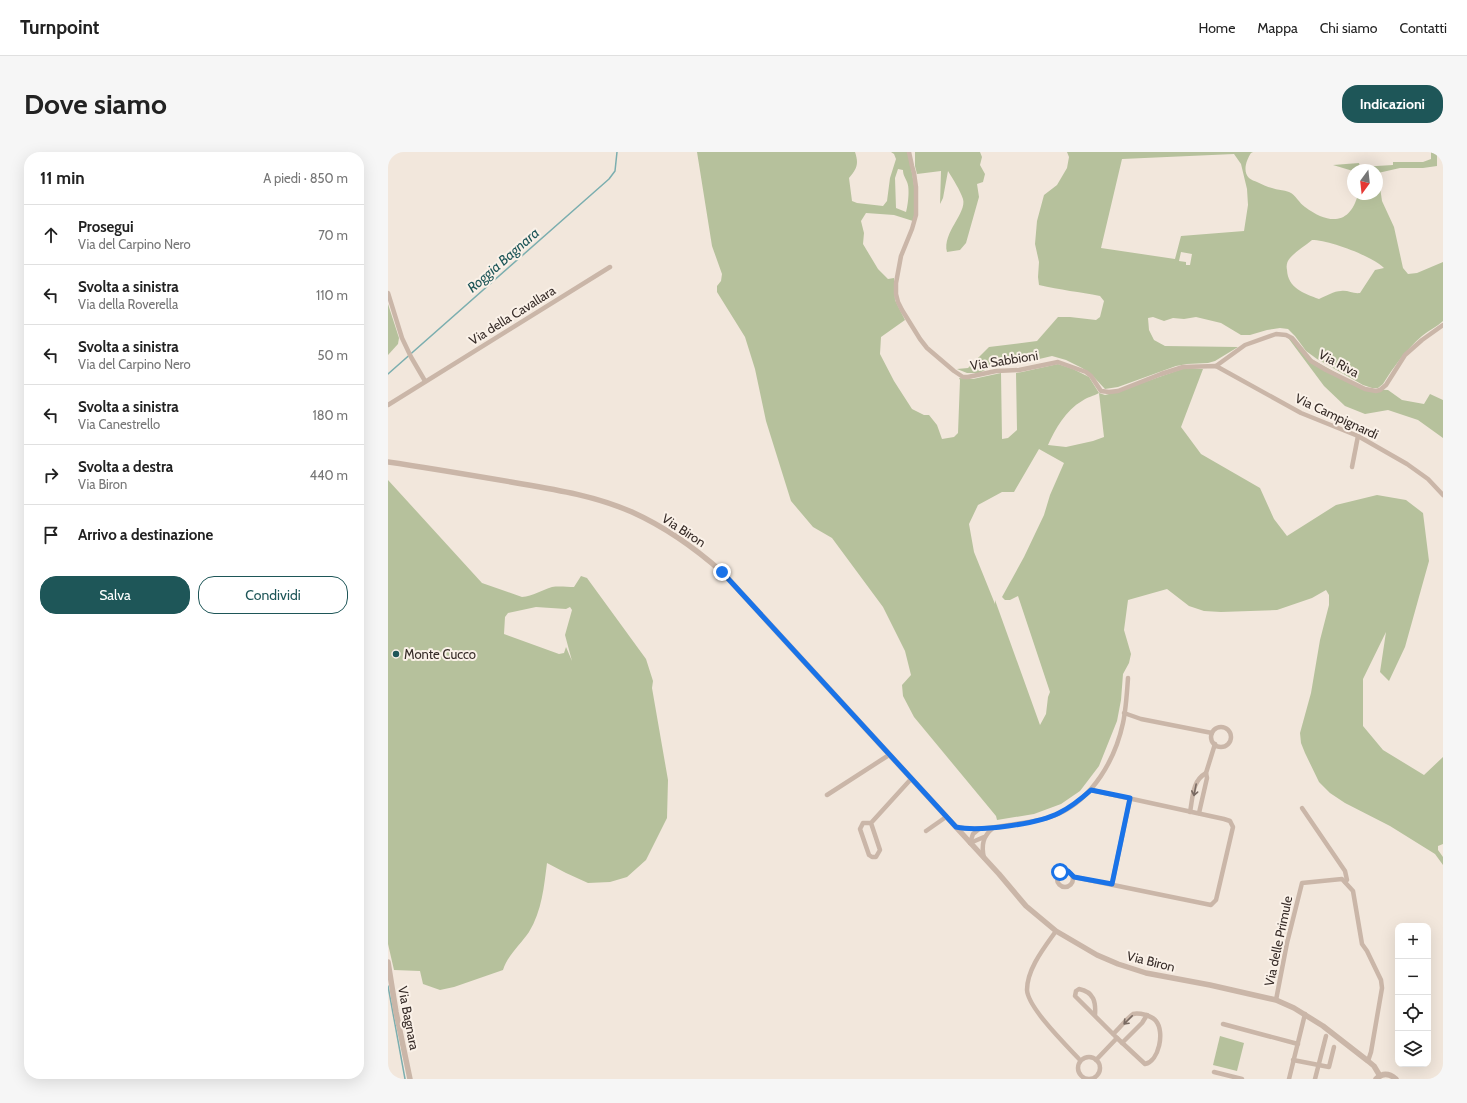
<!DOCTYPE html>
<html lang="it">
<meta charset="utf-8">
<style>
body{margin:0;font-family:Cabin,sans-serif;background:#f6f6f6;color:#222}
.controls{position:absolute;right:12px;bottom:12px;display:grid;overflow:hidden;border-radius:8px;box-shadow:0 4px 16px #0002}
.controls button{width:36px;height:36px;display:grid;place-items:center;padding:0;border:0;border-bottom:1px solid #e0e0e0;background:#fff;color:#222;font:20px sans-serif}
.compass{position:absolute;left:959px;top:12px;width:36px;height:36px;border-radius:50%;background:#fff;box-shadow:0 4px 16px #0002;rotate:195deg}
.stop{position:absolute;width:12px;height:12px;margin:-9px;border:3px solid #1a73e8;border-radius:50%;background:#fff}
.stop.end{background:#1a73e8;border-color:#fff;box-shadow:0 1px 4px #0008}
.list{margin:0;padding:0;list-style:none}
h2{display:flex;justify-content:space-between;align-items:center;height:52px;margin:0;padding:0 16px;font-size:17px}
h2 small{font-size:13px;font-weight:400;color:#767676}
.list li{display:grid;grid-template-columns:26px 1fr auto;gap:12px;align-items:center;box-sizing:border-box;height:60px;padding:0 16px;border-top:1px solid #e0e0e0}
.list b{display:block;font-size:15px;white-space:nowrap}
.list p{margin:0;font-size:13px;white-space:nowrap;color:#767676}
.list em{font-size:13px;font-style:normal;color:#767676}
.actions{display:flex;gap:8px;padding:12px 16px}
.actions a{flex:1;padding:9px 0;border:1px solid #1e5658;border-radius:16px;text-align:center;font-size:14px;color:#1e5658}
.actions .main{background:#1e5658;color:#fff}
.icon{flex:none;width:22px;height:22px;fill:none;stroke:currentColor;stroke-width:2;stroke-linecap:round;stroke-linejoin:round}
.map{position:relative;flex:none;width:1055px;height:927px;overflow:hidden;border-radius:16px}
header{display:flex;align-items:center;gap:24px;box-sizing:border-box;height:56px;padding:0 20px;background:#fff;border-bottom:1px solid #e0e0e0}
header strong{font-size:19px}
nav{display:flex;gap:22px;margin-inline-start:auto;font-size:14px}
.intro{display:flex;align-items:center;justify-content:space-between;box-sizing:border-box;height:96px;padding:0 24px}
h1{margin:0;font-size:28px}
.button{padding:10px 18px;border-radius:16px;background:#1e5658;color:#fff;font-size:14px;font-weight:700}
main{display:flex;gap:24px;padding:0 24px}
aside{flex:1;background:#fff;border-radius:16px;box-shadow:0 4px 16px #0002}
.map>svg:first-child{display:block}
</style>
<header>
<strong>Turnpoint</strong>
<nav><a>Home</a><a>Mappa</a><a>Chi siamo</a><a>Contatti</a></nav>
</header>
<div class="intro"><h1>Dove siamo</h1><a class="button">Indicazioni</a></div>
<main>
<aside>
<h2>11 min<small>A piedi · 850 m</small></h2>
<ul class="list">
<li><svg class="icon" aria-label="ahead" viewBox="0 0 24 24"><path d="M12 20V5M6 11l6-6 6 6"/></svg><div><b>Prosegui</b><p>Via del Carpino Nero</p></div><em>70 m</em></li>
<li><svg class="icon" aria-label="left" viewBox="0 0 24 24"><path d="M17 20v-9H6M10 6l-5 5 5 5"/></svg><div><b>Svolta a sinistra</b><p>Via della Roverella</p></div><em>110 m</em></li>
<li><svg class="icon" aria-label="left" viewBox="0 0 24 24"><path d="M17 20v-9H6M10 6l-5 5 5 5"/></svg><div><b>Svolta a sinistra</b><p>Via del Carpino Nero</p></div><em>50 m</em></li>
<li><svg class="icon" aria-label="left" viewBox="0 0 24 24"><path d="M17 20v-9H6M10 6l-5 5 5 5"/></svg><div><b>Svolta a sinistra</b><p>Via Canestrello</p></div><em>180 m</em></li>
<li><svg class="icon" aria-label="right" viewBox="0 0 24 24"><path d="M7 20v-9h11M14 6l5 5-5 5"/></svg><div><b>Svolta a destra</b><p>Via Biron</p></div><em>440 m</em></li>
<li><svg class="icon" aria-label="arrive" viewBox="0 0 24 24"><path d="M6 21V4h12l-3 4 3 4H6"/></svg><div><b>Arrivo a destinazione</b></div></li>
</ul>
<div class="actions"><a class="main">Salva</a><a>Condividi</a></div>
</aside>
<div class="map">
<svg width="1055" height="927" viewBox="0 0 1055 927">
<rect width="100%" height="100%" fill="#f2e7dc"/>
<!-- green -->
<g fill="#b6c19c" fill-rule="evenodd">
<path d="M 309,0 L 467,0 C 471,12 469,17 461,26 L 464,49 L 469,51 L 495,54 L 499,49 L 502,26 L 508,7 L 506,2 L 503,0 L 520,0 C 524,22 531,47 525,69 L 506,63 L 478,61 L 473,69 L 476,81 L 475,92 L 490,117 L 500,127 L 506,126 L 507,148 L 517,168 L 493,185 L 492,202 L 506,229 L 524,257 L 536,263 L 541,263 L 549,273 L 554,287 L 566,285 L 570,281 L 572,228 L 571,226 L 585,227 L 613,221 L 614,287 L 620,286 L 629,278 L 628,221 L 634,220 L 670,212 L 685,217 L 701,225 L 711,241 L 717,243 L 725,241 L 797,216 L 813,217 L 815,217 L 793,275 L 813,302 L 872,336 L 886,367 L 899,384 L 948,353 L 989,343 L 1018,348 L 1035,361 L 1041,409 L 1017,495 L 1001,529 L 992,520 L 998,480 L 975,527 L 975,574 L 995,598 L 1036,623 L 1055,605 L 1055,692 L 1050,694 L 1050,698 L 1055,705 L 1055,713 L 1047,702 L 1002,674 L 957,651 L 942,641 L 931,630 L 917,601 L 913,591 L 912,581 L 923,541 L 932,488 L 941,453 L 941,443 L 938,438 L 924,446 L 889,458 L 833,460 L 816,459 L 801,454 L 779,437 L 740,448 L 736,478 L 743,502 L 741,511 L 735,522 L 733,548 L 729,569 L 711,614 L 692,639 L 673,652 L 646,662 L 609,668 L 608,664 L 526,565 L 515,544 L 514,533 L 523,523 L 517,499 L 495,455 L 444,386 L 425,375 L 403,349 L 378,269 L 367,217 L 357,185 L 329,140 L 329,134 L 333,129 L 334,122 L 324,94 ZM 510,17 L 515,18 C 515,23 517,25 519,30 C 522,36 520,53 518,60 L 508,56 L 507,26 ZM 711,241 L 716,285 L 705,289 L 678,295 L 660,293 C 667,277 678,258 694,249 C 699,245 706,244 711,241 ZM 651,297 L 676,311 L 662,343 L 656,363 L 636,405 L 614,445 L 617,448 L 622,448 L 630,444 L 662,540 L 660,545 L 658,562 L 652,573 L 607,448 L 607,452 L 586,400 L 581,372 L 590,353 L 614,340 L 626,340 Z"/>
<path d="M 527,0 L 592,0 L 594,5 L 592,13 L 597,22 L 595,30 L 589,32 L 591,45 L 578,91 L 572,98 L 559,100 C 554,81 579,61 575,47 C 572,38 565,27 560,19 L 555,46 L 552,52 L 553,19 L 529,22 L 527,14 Z"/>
<path d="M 679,0 L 865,0 L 863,1 C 859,7 854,19 861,26 C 863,28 867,29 869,30 C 874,32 879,35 884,36 C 889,38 896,38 901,40 C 908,43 911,51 917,55 C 940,72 962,74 970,42 L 989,42 L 989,18 L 965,18 L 965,19 L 945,13 L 971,11 L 972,15 L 1005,13 L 1005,10 L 1035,10 L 1043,7 L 1043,0 L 1049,0 L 1049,14 L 1035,16 L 1012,16 L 990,21 L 994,49 L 1006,75 L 1015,116 L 1020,122 L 1029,121 L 1055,110 L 1055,169 C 1049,175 1041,178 1034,184 C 1017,199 1007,213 995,232 L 990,236 L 984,236 L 975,233 L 929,207 L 918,199 L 907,184 L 900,177 L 892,176 L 879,178 L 862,183 L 853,183 L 833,171 L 808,165 L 796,167 L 785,166 L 776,169 L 765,165 L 760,166 L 761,178 L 766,188 L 777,194 L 850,195 L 827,209 L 820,211 L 799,212 L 788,214 L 730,235 L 717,237 L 703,222 L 694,216 L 678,208 L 664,204 L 630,212 L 606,214 L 591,221 L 579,221 L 569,217 L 580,216 L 601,195 L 649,189 L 670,165 L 682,165 L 708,168 L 712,165 L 716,149 L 712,144 C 692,140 672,138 651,133 L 650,125 L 651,110 L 647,92 L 649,69 L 656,43 L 669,33 L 679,16 L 681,5 ZM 846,2 L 853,12 L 859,37 L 860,53 L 856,79 L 793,84 L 787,107 L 713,96 L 734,7 ZM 924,88 C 941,88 984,104 996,116 L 987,118 L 972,141 C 965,142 960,138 953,139 C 946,139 938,144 931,147 C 915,141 900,136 899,118 C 898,114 899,109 902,106 C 908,99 917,94 924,88 ZM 793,100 L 804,102 L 802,113 L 798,113 L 798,110 L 791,109 Z"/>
<path d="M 0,152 L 11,186 L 10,192 L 0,203 Z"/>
<path d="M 898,183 L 904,186 L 918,204 L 977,237 L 1000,238 L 1014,248 L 1036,252 L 1042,242 L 1055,248 L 1055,286 L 1030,268 L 1000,258 L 977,262 L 957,254 L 936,234 Z"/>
<path d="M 0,328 L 94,431 L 134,445 C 145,444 154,438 164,435 C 171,434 179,435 186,435 L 193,424 L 199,426 L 258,507 L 265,529 L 264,536 L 280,628 L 279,666 L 258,708 L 239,725 L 222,730 L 200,731 L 178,721 L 159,711 C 156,734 154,759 141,780 C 133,792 119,804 115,818 L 66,835 L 52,838 L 35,832 L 32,819 L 6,818 L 0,792 ZM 148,455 L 178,457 L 182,455 L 184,458 L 177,483 L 184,509 L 178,495 L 176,501 L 171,502 L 116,482 L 117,465 L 120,461 Z"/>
<path d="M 832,884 L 856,891 L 849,919 L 825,913 Z"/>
</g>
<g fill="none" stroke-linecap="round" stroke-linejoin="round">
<!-- stream -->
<g stroke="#7baeaf" stroke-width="1.5">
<path d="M 0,222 L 221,27 L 227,19 L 229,0"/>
<path d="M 0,834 L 17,927"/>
</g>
<!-- minor -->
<g stroke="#cab6a8" stroke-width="4.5">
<path d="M 521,0 L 524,14 L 526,21 L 528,35 L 528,63 L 524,77 L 513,104 L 508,131 L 508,142 L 510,150 L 514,158 L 532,187 L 539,196 L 566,219 L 575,225 L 580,225 L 608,219 L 631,218 L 670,210 L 698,220 L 703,224 L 713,239 L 721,240 L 730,239 L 773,222 L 795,215 L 828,214 L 913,261 L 970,284 L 1019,312 L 1040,327 L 1055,343"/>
<path d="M 0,141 L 14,186 L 23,205 L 37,229"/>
<path d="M 828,214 L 857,193 L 888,182 L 898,183 L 904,186 L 923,209 L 938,218 L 977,237 L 988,239 L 992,238 L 998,233 L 1017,203 L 1034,188 L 1055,173"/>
<path d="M 0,253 L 222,115"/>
<path d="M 964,315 L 970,284"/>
<path d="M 736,561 L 753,567 L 824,581"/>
<circle cx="833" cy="585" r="10"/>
<path d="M 439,643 L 501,603"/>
<path d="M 914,656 L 957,719 L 959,728 L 957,730"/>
<path d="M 802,660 C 805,645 804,629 818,621"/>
<path d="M 811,661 L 819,626 L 818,621 L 827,592"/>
<path d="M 483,671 L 492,698 L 488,705 L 484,705 L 481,703 L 472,677 L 475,671 L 483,671 L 523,627"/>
<path d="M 568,675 C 588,679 608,675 628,672 C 642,670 657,668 670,662 C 705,646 727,608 735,571 C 738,557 739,541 740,526"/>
<path d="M 538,679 L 558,665"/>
<path d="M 582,691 L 585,682 L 591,677"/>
<path d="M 582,691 L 596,685"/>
<path d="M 596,706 C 593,693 595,684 605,676"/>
<circle cx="677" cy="727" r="8"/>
<path d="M 686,725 L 823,753 L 828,748 L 845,675 L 842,669 L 836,667 L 703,638"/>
<path d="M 724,732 L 742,647"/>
<path d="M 668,779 C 656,796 639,817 639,838 C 640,856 679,894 692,908"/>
<path d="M 888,848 L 899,791 L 914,731 L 954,727 L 965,739 L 974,792 L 979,799 L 993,828 L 994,836 L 983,900 L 980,909"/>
<path d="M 707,863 C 708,850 706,840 691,837 L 688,839 L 687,844 L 729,886 L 757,912 C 771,909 777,880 768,869 C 766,866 761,864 758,863 C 754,862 749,861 745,862 C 739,866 731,877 725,882"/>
<path d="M 835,872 L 910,892"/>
<path d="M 734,891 L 754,871 L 759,863"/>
<circle cx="701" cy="916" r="11"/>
<path d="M 708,908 L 729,886"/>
<path d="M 905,908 L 941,915 L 946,895"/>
<path d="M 826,920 L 854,927"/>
<path d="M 901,927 L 917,862"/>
<path d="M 927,927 L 938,884"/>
</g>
<!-- tertiary -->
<g stroke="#cab6a8" stroke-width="5.5">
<path d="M 0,310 C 41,316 82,323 123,330 C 164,337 205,343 244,360 C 277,375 307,396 334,420 L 611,722 L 638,754 L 668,779 L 709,803 L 730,812 L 758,821 L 822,833 L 888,848 L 906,856 L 935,874 L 980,909 L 986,914 L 992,924"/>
<path d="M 0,810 L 8,860 L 22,927"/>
<path d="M 988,927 C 994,921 1001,921 1008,927"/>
</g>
</g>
<!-- one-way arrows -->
<defs><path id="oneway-shaft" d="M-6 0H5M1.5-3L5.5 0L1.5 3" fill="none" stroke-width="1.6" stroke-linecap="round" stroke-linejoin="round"/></defs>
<g stroke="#796a62">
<use href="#oneway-shaft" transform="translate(807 638) rotate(101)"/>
<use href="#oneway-shaft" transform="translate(740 868) rotate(135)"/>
</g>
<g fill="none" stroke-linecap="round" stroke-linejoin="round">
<!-- route -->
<path stroke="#1a73e8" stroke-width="5" d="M 334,420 L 568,675 C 591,680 650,672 671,661 C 683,655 693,647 703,638 L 742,646 L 724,732 L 686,725 L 680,719 L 672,720"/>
</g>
<!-- markers -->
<circle fill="#1e5658" stroke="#faf1e8" stroke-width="1.5" cx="8" cy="502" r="4"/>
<g text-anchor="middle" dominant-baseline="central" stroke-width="4" stroke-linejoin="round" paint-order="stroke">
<!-- street labels -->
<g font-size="13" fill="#372c28" stroke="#faf1e8">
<text transform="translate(124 163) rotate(-32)">Via della Cavallara</text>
<text transform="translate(616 208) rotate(-9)">Via Sabbioni</text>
<text transform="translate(951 211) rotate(28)">Via Riva</text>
<text transform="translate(949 264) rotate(25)">Via Campignardi</text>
<text transform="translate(296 378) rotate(33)">Via Biron</text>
<text transform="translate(890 789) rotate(-78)">Via delle Primule</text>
<text transform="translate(763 809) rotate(14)">Via Biron</text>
<text transform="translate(21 866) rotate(79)">Via Bagnara</text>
</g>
<!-- poi labels -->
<g font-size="13" fill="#372c28" stroke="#faf1e8" text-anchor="start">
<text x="16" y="502">Monte Cucco</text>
</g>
<!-- water labels -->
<g font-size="14" font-style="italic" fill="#1e5658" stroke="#faf1e8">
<text transform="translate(115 108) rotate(-41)">Roggia Bagnara</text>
</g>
</g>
</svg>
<div class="controls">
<button>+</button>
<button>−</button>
<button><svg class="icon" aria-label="locate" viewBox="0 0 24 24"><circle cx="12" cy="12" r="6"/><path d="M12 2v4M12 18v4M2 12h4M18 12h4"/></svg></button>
<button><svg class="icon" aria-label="layers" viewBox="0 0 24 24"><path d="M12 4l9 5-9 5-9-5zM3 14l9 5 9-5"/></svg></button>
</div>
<svg class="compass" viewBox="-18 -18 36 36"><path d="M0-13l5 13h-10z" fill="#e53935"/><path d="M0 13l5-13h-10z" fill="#767676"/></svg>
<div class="stop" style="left:672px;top:720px"></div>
<div class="stop end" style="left:334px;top:420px"></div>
</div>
</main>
